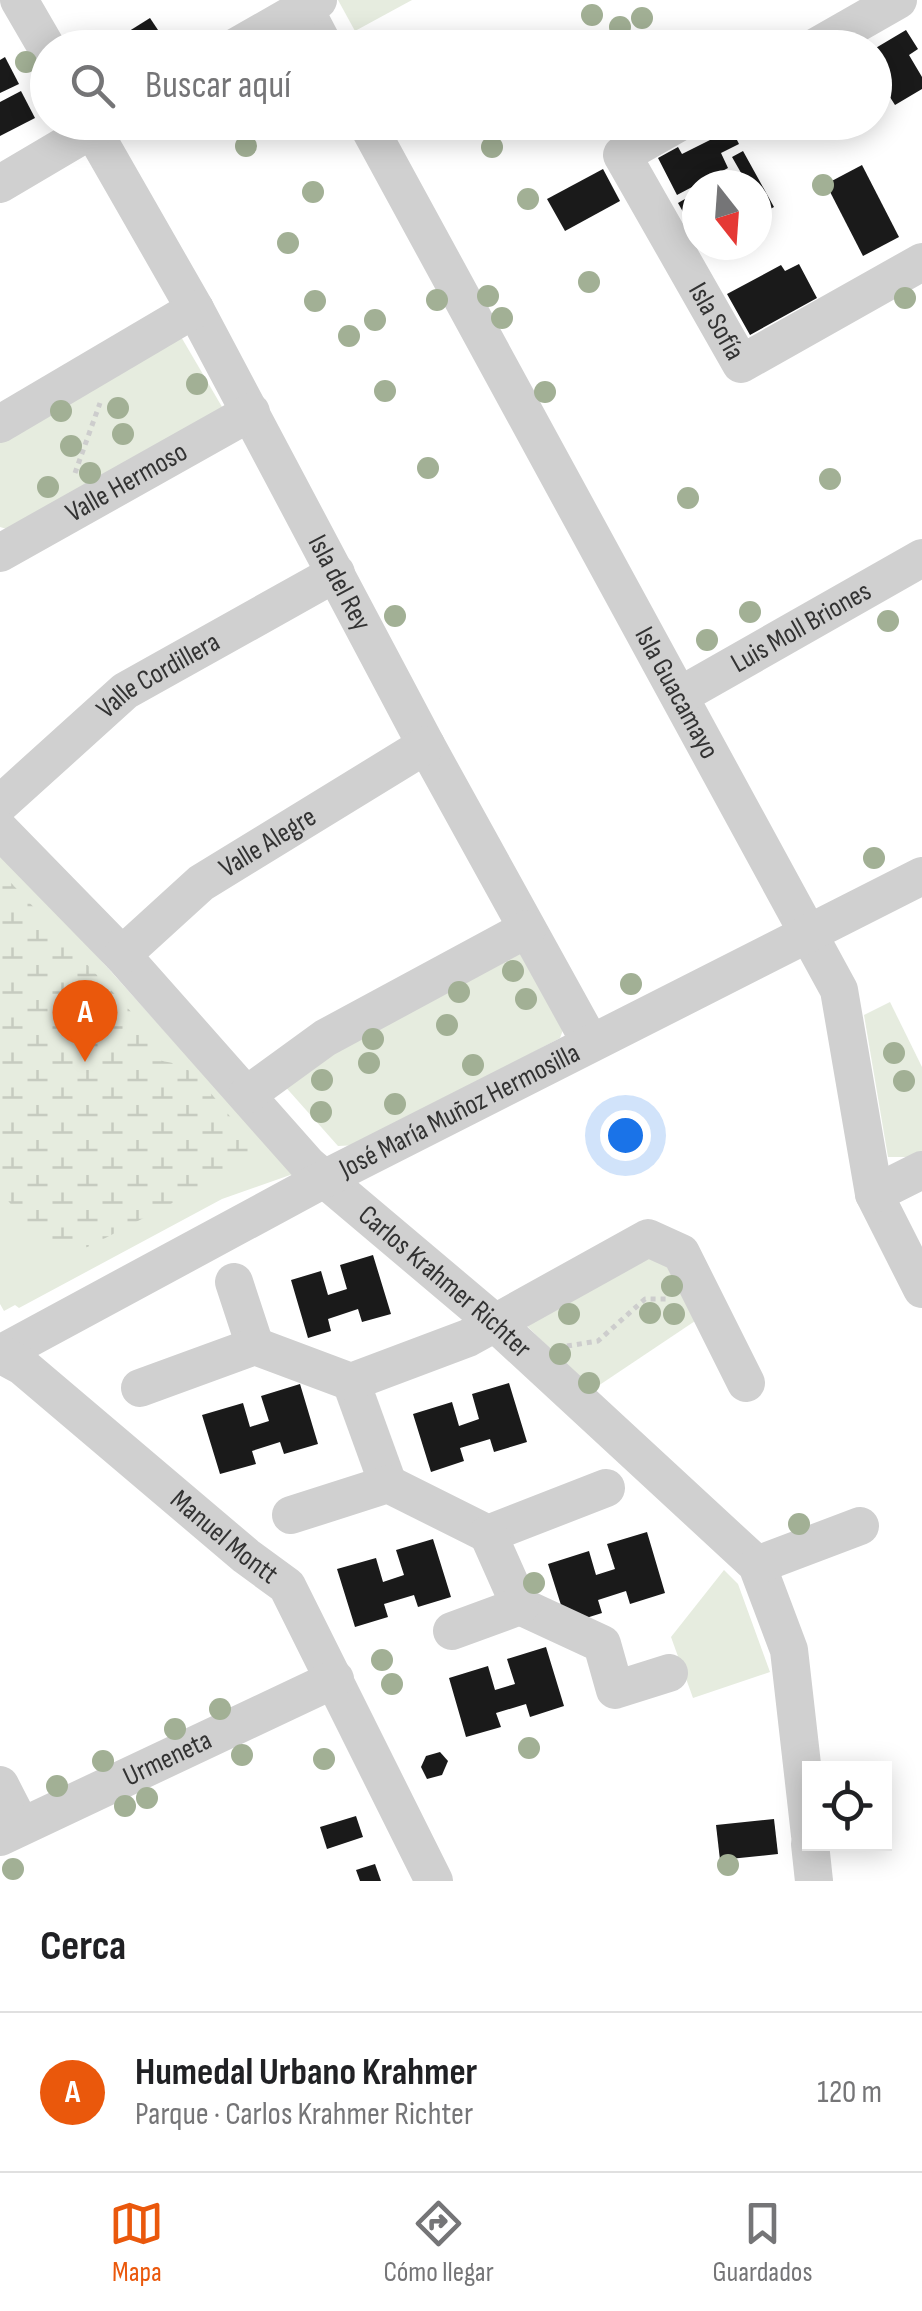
<!DOCTYPE html>
<html lang="es">
<meta charset="utf-8">
<style>
body{margin:0;font-family:"Sofia Sans Condensed",sans-serif;background:#f2f2f2;color:#202124}
.controls{position:absolute;right:30px;bottom:30px;display:grid;overflow:hidden;border-radius:0px;box-shadow:0 5px 25px #0003}
.controls button{width:90px;height:90px;display:grid;place-items:center;padding:0;border:0;border-bottom:2px solid #e0e0e0;background:#fff;color:#202124;font:50px sans-serif}
.compass{position:absolute;left:682px;top:170px;width:90px;height:90px;border-radius:50%;background:#fff;box-shadow:0 5px 25px #0003;rotate:163deg}
.you{position:absolute;left:625px;top:1135px;width:35px;height:35px;margin:-25px;border:8px solid #fff;border-radius:50%;background:#1a73e8;box-shadow:0 0 0 15px #1a73e833}
.badge{display:grid;place-items:center;width:65px;height:65px;border-radius:50%;background:#ea580c;color:#fff;font-size:32px;font-weight:700}
.pin{position:absolute;translate:-50% -82px;filter:drop-shadow(0 2px 5px #0008)}
.pin::after{content:'';position:absolute;top:52px;width:35px;height:30px;background:inherit;clip-path:polygon(0 0,100% 0,50% 100%)}
.list{margin:0;padding:0;list-style:none}
h2{display:flex;justify-content:space-between;align-items:center;height:130px;margin:0;padding:0 40px;font-size:42px}
h2 small{font-size:32px;font-weight:400;color:#757577}
.list li{display:grid;grid-template-columns:65px 1fr auto;gap:30px;align-items:center;box-sizing:border-box;height:160px;padding:0 40px;border-top:2px solid #e0e0e0}
.list b{display:block;font-size:38px;white-space:nowrap}
.list p{margin:0;font-size:32px;white-space:nowrap;color:#757577}
.list em{font-size:32px;font-style:normal;color:#757577}
.icon{flex:none;width:55px;height:55px;fill:none;stroke:currentColor;stroke-width:2;stroke-linecap:round;stroke-linejoin:round}
.map{position:relative;flex:none;width:922px;height:1881px;overflow:hidden}
.search{position:absolute;background:#fff;box-shadow:0 5px 25px #0003;left:30px;right:30px;top:30px;height:110px;display:flex;align-items:center;gap:25px;box-sizing:border-box;padding:0 35px;border-radius:55px;color:#757577;font-size:38px}
.sheet{height:290px;background:#fff}
nav{display:flex;justify-content:space-around;align-items:center;box-sizing:border-box;height:140px;border-top:2px solid #e0e0e0;background:#fff;font-size:28px;color:#757577}
nav a{display:grid;justify-items:center;gap:5px}
nav .on{color:#ea580c}
.map>svg:first-child{display:block}
</style>
<div class="map">
<svg width="922" height="1881" viewBox="0 0 922 1881">
<defs>
<pattern id="wetland-marsh" width="20" height="14" patternUnits="userSpaceOnUse" patternTransform="scale(2.5)"><rect width="20" height="14" fill="#e6ecdf"/><path d="M1 5h8M5 5V1M11 12h8M15 12V8" fill="none" stroke="#c6cbc0"/></pattern>
</defs>
<rect width="100%" height="100%" fill="#fff"/>
<!-- green -->
<g fill="#e6ecdf">
<path d="M 338,0 L 412,0 L 355,31 Z"/>
<path d="M 180,335 L 225,412 L 14,531 L 0,527 L 0,432 Z"/>
<path d="M 0,848 L 293,1174 L 222,1199 L 19,1308 L 15,1305 L 4,1311 L 0,1304 Z"/>
<path d="M 521,947 L 566,1022 L 560,1038 L 359,1145 L 338,1146 L 282,1083 Z"/>
<path d="M 890,1002 L 922,1067 L 922,1152 L 913,1157 L 888,1157 L 864,1015 Z"/>
<path d="M 646,1250 L 677,1268 L 704,1315 L 592,1390 L 528,1327 L 531,1311 Z"/>
<path d="M 724,1570 L 738,1584 L 770,1672 L 693,1698 L 671,1637 Z"/>
</g>
<!-- wetland -->
<path fill="url(#wetland-marsh)" d="M 0,871 L 149,1031 L 153,1054 L 158,1060 L 182,1065 L 199,1079 L 257,1149 L 256,1157 L 251,1162 L 90,1246 L 67,1254 L 47,1248 L 0,1191 Z"/>
<!-- building -->
<g fill="#1a1a1a">
<path d="M 150,18 L 160,33 L 141,48 L 102,48 Z"/>
<path d="M 906,30 L 918,49 L 909,55 L 922,77 L 922,89 L 895,105 L 874,72 L 874,49 Z"/>
<path d="M 5,57 L 19,84 L 0,93 L 0,60 Z"/>
<path d="M 21,91 L 35,118 L 0,136 L 0,102 Z"/>
<path d="M 728,122 L 739,144 L 721,153 L 728,168 L 677,195 L 658,158 L 678,147 L 682,154 L 712,139 L 708,132 Z"/>
<path d="M 743,151 L 774,207 L 757,216 L 757,185 L 748,185 L 732,157 Z"/>
<path d="M 862,165 L 899,237 L 863,256 L 826,184 Z"/>
<path d="M 603,169 L 620,201 L 565,231 L 547,199 Z"/>
<path d="M 734,171 L 742,185 L 710,185 Z"/>
<path d="M 697,192 L 697,237 L 678,203 Z"/>
<path d="M 799,264 L 817,298 L 750,335 L 727,294 L 781,265 L 785,271 Z"/>
<path d="M 373,1255 L 391,1314 L 362,1322 L 358,1309 L 328,1319 L 331,1331 L 308,1338 L 291,1280 L 321,1271 L 328,1295 L 347,1289 L 340,1265 Z"/>
<path d="M 509,1383 L 527,1442 L 494,1452 L 490,1439 L 460,1448 L 464,1461 L 431,1472 L 413,1414 L 452,1402 L 459,1426 L 479,1419 L 472,1394 Z"/>
<path d="M 300,1384 L 318,1444 L 284,1454 L 280,1442 L 252,1451 L 256,1464 L 220,1474 L 202,1415 L 243,1403 L 250,1427 L 269,1421 L 261,1396 Z"/>
<path d="M 647,1532 L 665,1593 L 630,1604 L 626,1591 L 598,1600 L 602,1613 L 567,1624 L 548,1564 L 589,1551 L 596,1575 L 615,1569 L 607,1544 Z"/>
<path d="M 433,1539 L 451,1597 L 418,1607 L 414,1595 L 384,1604 L 388,1617 L 355,1627 L 337,1569 L 376,1558 L 383,1582 L 404,1575 L 396,1550 Z"/>
<path d="M 546,1647 L 564,1706 L 530,1717 L 526,1704 L 496,1713 L 501,1727 L 466,1737 L 449,1678 L 488,1666 L 495,1690 L 515,1684 L 507,1659 Z"/>
<path d="M 440,1752 L 448,1761 L 442,1775 L 427,1779 L 421,1767 L 426,1756 Z"/>
<path d="M 356,1816 L 363,1837 L 327,1849 L 320,1827 Z"/>
<path d="M 774,1819 L 778,1854 L 720,1860 L 716,1825 Z"/>
<path d="M 375,1864 L 381,1881 L 360,1881 L 356,1870 Z"/>
</g>
<g fill="none" stroke-linecap="round" stroke-linejoin="round">
<!-- path -->
<g stroke="#cdcdcd" stroke-width="5" stroke-dasharray="5 5" stroke-linecap="butt">
<path d="M 75,473 L 100,403"/>
<path d="M 567,1346 L 598,1341 L 645,1299 L 669,1299"/>
</g>
<!-- minor -->
<g stroke="#d0d0d0" stroke-width="38">
<path d="M 19,0 L 48,50"/>
<path d="M 300,0 L 325,48"/>
<path d="M 234,48 L 318,0"/>
<path d="M 814,48 L 898,0"/>
<path id="s1" d="M 88,122 L 195,309 L 426,745 L 590,1042"/>
<path id="s2" d="M 366,122 L 839,990 L 874,1194 L 922,1289"/>
<path id="s3" d="M 680,122 L 622,155 L 741,364 L 922,262"/>
<path d="M 0,184 L 105,122"/>
<path d="M 0,424 L 195,309"/>
<path id="s4" d="M 0,553 L 251,412"/>
<path id="s5" d="M 681,695 L 922,558"/>
<path id="s6" d="M 0,804 L 125,691 L 336,573"/>
<path id="s7" d="M 0,830 L 122,955 L 308,1165 L 494,1322 L 757,1565 L 789,1650 L 810,1835"/>
<path id="s8" d="M 122,955 L 201,883 L 426,745"/>
<path d="M 248,1094 L 325,1038 L 527,929"/>
<path d="M 874,1194 L 922,1170"/>
<path d="M 234,1282 L 255,1346"/>
<path id="s9" d="M 0,1354 L 324,1179 L 922,876"/>
<path id="s10" d="M 0,1354 L 22,1366 L 246,1556 L 287,1586 L 434,1881"/>
<path d="M 351,1382 L 388,1484"/>
<path d="M 140,1388 L 255,1346 L 351,1382 L 468,1338 L 648,1238 L 681,1253 L 746,1383"/>
<path d="M 291,1515 L 388,1484 L 488,1534 L 606,1488"/>
<path d="M 488,1534 L 520,1606 L 602,1644 L 615,1690 L 669,1673"/>
<path d="M 757,1565 L 860,1526"/>
<path d="M 452,1631 L 520,1606"/>
<path d="M 0,1785 L 21,1826"/>
<path id="s11" d="M 0,1837 L 335,1679"/>
<path d="M 810,1844 L 814,1881"/>
</g>
</g>
<!-- trees -->
<g fill="#a2b095">
<circle cx="592" cy="15" r="11"/>
<circle cx="642" cy="18" r="11"/>
<circle cx="620" cy="27" r="11"/>
<circle cx="26" cy="62" r="11"/>
<circle cx="246" cy="146" r="11"/>
<circle cx="492" cy="147" r="11"/>
<circle cx="823" cy="185" r="11"/>
<circle cx="313" cy="192" r="11"/>
<circle cx="528" cy="199" r="11"/>
<circle cx="288" cy="243" r="11"/>
<circle cx="589" cy="282" r="11"/>
<circle cx="488" cy="296" r="11"/>
<circle cx="905" cy="298" r="11"/>
<circle cx="437" cy="300" r="11"/>
<circle cx="315" cy="301" r="11"/>
<circle cx="502" cy="318" r="11"/>
<circle cx="375" cy="320" r="11"/>
<circle cx="349" cy="336" r="11"/>
<circle cx="197" cy="384" r="11"/>
<circle cx="385" cy="391" r="11"/>
<circle cx="545" cy="392" r="11"/>
<circle cx="118" cy="408" r="11"/>
<circle cx="61" cy="411" r="11"/>
<circle cx="123" cy="434" r="11"/>
<circle cx="71" cy="446" r="11"/>
<circle cx="428" cy="468" r="11"/>
<circle cx="90" cy="473" r="11"/>
<circle cx="830" cy="479" r="11"/>
<circle cx="48" cy="487" r="11"/>
<circle cx="688" cy="498" r="11"/>
<circle cx="750" cy="612" r="11"/>
<circle cx="395" cy="616" r="11"/>
<circle cx="888" cy="621" r="11"/>
<circle cx="707" cy="640" r="11"/>
<circle cx="874" cy="858" r="11"/>
<circle cx="513" cy="971" r="11"/>
<circle cx="631" cy="984" r="11"/>
<circle cx="459" cy="992" r="11"/>
<circle cx="526" cy="999" r="11"/>
<circle cx="447" cy="1025" r="11"/>
<circle cx="373" cy="1039" r="11"/>
<circle cx="894" cy="1053" r="11"/>
<circle cx="369" cy="1063" r="11"/>
<circle cx="473" cy="1065" r="11"/>
<circle cx="322" cy="1080" r="11"/>
<circle cx="904" cy="1081" r="11"/>
<circle cx="395" cy="1104" r="11"/>
<circle cx="321" cy="1112" r="11"/>
<circle cx="672" cy="1286" r="11"/>
<circle cx="650" cy="1313" r="11"/>
<circle cx="569" cy="1314" r="11"/>
<circle cx="674" cy="1314" r="11"/>
<circle cx="560" cy="1354" r="11"/>
<circle cx="589" cy="1383" r="11"/>
<circle cx="799" cy="1524" r="11"/>
<circle cx="534" cy="1583" r="11"/>
<circle cx="382" cy="1660" r="11"/>
<circle cx="392" cy="1684" r="11"/>
<circle cx="220" cy="1709" r="11"/>
<circle cx="175" cy="1729" r="11"/>
<circle cx="529" cy="1748" r="11"/>
<circle cx="242" cy="1755" r="11"/>
<circle cx="324" cy="1759" r="11"/>
<circle cx="103" cy="1761" r="11"/>
<circle cx="57" cy="1786" r="11"/>
<circle cx="147" cy="1798" r="11"/>
<circle cx="125" cy="1806" r="11"/>
<circle cx="728" cy="1865" r="11"/>
<circle cx="13" cy="1869" r="11"/>
</g>
<g text-anchor="middle" dominant-baseline="central" stroke-width="10" stroke-linejoin="round" paint-order="stroke">
<!-- street labels -->
<g font-size="28" fill="#333" stroke="#fff">
<text stroke="none"><textPath href="#s3" startOffset="258">Isla Sofía</textPath></text>
<text stroke="none"><textPath href="#s4" startOffset="145">Valle Hermoso</textPath></text>
<text stroke="none"><textPath href="#s1" startOffset="525">Isla del Rey</textPath></text>
<text stroke="none"><textPath href="#s5" startOffset="138">Luis Moll Briones</textPath></text>
<text stroke="none"><textPath href="#s6" startOffset="205">Valle Cordillera</textPath></text>
<text stroke="none"><textPath href="#s2" startOffset="650">Isla Guacamayo</textPath></text>
<text stroke="none"><textPath href="#s8" startOffset="185">Valle Alegre</textPath></text>
<text stroke="none"><textPath href="#s9" startOffset="520">José María Muñoz Hermosilla</textPath></text>
<text stroke="none"><textPath href="#s7" startOffset="635">Carlos Krahmer Richter</textPath></text>
<text stroke="none"><textPath href="#s10" startOffset="290">Manuel Montt</textPath></text>
<text stroke="none"><textPath href="#s11" startOffset="185">Urmeneta</textPath></text>
</g>
</g>
</svg>
<div class="controls">
<button><svg class="icon" aria-label="locate" viewBox="0 0 24 24"><circle cx="12" cy="12" r="6"/><path d="M12 2v4M12 18v4M2 12h4M18 12h4"/></svg></button>
</div>
<svg class="compass" viewBox="-18 -18 36 36"><path d="M0-13l5 13h-10z" fill="#e53935"/><path d="M0 13l5-13h-10z" fill="#757577"/></svg>
<div class="you"></div>
<div class="pin badge" style="left:85px;top:1062px">A</div>
<div class="search"><svg class="icon" aria-label="search" viewBox="0 0 24 24"><circle cx="10" cy="10" r="6"/><path d="M15 15l6 6"/></svg>Buscar aquí</div>
</div>
<section class="sheet">
<h2>Cerca<small></small></h2>
<ul class="list">
<li><span class="badge">A</span><div><b>Humedal Urbano Krahmer</b><p>Parque · Carlos Krahmer Richter</p></div><em>120 m</em></li>
</ul>
</section>
<nav>
<a class="on"><svg class="icon" aria-label="map" viewBox="0 0 24 24"><path d="M3 6l6-2 6 2 6-2v14l-6 2-6-2-6 2zM9 4v14M15 6v14"/></svg>Mapa</a>
<a><svg class="icon" aria-label="directions" viewBox="0 0 24 24"><path d="M12 3l9 9-9 9-9-9zM9 14v-3h6M13 9l2 2-2 2"/></svg>Cómo llegar</a>
<a><svg class="icon" aria-label="saved" viewBox="0 0 24 24"><path d="M7 4h10v16l-5-4-5 4z"/></svg>Guardados</a>
</nav>
